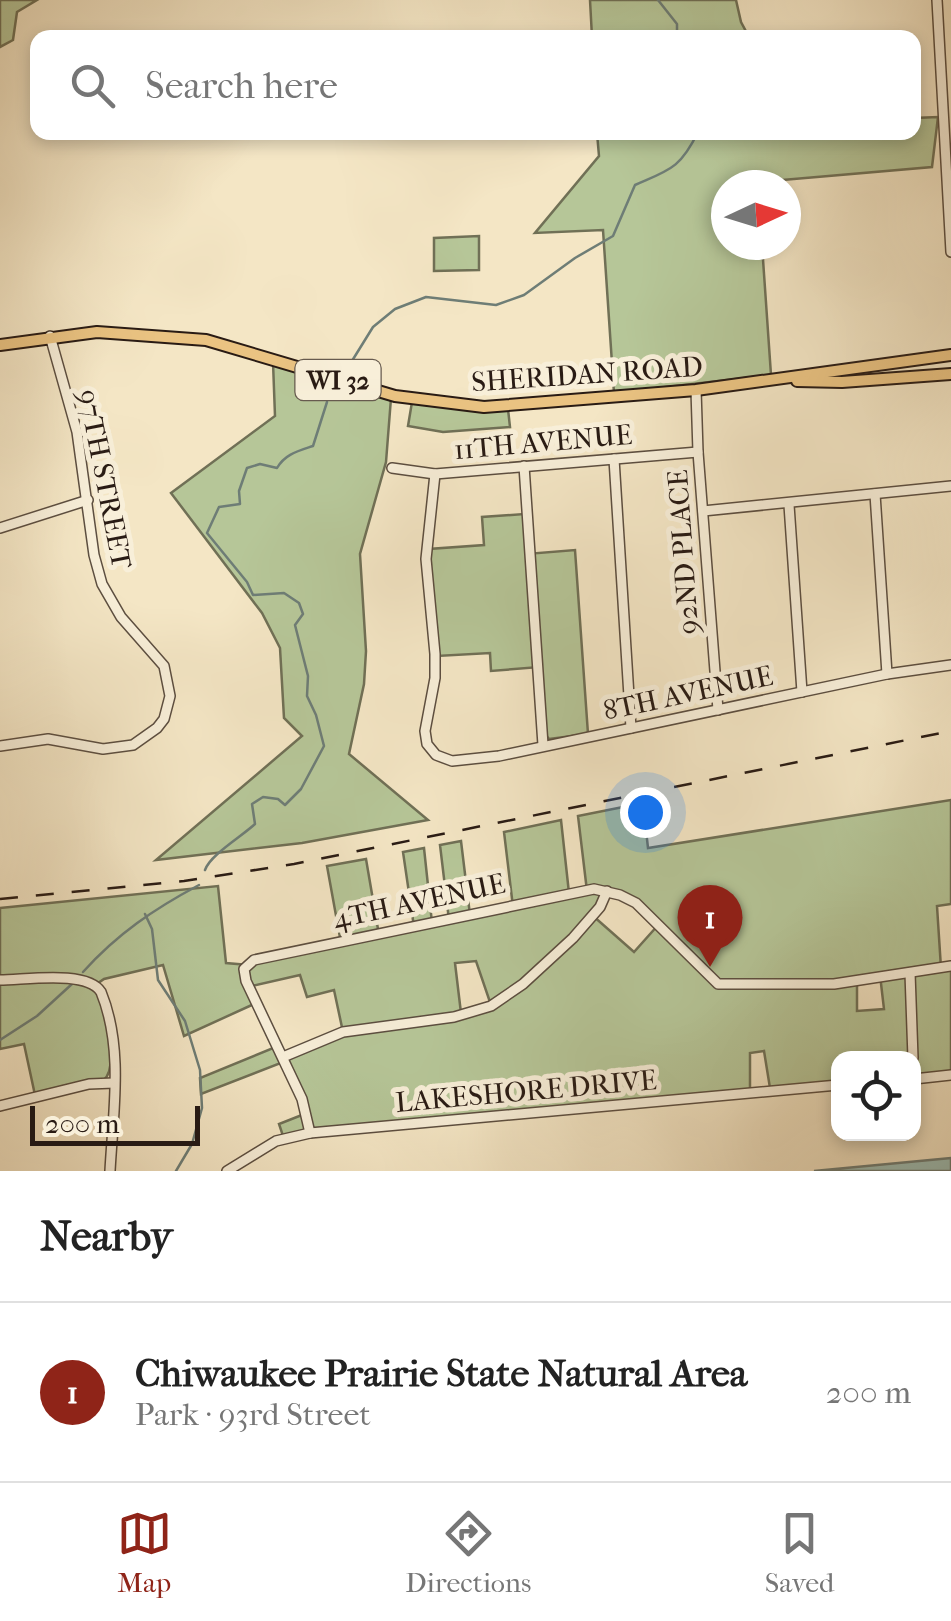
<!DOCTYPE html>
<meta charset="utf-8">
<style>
body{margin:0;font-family:"IM FELL French Canon",serif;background:#f2f2f2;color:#222}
.controls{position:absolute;right:30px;bottom:30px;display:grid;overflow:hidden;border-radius:20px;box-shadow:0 5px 15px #0003}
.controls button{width:90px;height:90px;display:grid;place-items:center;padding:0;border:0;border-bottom:2px solid #e0e0e0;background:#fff;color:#222;font:50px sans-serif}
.compass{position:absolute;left:711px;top:170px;width:90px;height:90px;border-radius:50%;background:#fff;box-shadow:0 5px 15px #0003;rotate:86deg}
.scale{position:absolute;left:30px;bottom:25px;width:170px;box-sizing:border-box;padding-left:10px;border:5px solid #291b14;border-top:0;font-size:28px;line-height:35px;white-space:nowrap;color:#291b14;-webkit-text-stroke:8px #f8efd9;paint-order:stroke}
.you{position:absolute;left:645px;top:812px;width:35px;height:35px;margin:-25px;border:8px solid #fff;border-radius:50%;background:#1a73e8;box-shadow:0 0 0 15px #1a73e833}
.badge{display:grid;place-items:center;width:65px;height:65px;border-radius:50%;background:#8f2418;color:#fff;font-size:32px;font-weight:700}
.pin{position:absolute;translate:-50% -82px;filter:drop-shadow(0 2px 5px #0008)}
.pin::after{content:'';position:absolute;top:52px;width:35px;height:30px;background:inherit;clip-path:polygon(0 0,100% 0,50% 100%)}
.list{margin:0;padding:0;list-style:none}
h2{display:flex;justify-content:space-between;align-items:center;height:130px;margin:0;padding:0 40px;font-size:42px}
h2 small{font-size:32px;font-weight:400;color:#767676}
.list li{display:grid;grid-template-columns:65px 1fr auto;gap:30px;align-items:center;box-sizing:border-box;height:180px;padding:0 40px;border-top:2px solid #e0e0e0}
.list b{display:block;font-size:38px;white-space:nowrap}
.list p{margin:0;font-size:32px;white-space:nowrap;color:#767676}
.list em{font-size:32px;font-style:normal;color:#767676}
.icon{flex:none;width:55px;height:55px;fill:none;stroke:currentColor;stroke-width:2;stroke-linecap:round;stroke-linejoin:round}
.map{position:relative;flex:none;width:951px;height:1171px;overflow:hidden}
.search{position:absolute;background:#fff;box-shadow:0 5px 15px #0003;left:30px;right:30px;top:30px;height:110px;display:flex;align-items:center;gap:25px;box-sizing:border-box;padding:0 35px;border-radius:20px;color:#767676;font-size:38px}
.sheet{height:310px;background:#fff}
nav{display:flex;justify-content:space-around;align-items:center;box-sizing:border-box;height:140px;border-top:2px solid #e0e0e0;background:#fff;font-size:28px;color:#767676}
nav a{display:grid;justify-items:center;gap:5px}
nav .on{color:#8f2418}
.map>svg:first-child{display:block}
</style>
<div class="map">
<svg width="951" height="1171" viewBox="0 0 951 1171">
<rect width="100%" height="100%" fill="#f4e6c5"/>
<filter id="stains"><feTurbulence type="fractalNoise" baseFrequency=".002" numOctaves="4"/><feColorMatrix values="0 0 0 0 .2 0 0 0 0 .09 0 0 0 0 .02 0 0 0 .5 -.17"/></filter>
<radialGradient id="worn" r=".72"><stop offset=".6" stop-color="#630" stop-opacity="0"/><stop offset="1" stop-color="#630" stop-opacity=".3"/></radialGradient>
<!-- green -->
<g fill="#b6c698" stroke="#707056" stroke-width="2.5" fill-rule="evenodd">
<path d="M 0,0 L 37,0 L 17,12 L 13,40 L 0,47 Z"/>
<path d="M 590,0 L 736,0 L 741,22 L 749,37 L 592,37 Z"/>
<path d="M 938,117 L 932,167 L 758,182 L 758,185 L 726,185 L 726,245 L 762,245 L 771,375 L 614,393 L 603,230 L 535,233 L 599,156 L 597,133 L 914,132 L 914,118 Z"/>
<path d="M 479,236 L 479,270 L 434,271 L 434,238 Z"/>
<path d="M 273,362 L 352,389 L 391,398 L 386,462 L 360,554 L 366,651 L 364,684 L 349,754 L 428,820 L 302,843 L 156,860 L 302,736 L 284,718 L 280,648 L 262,613 L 171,493 L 275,416 Z"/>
<path d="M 412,402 L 508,409 L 510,427 L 443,432 L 408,426 Z"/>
<path d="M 524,514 L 527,554 L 575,550 L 588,734 L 549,739 L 545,734 L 539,667 L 491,671 L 490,653 L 437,656 L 429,549 L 484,545 L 482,517 Z"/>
<path d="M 951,800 L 951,904 L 937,906 L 941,968 L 951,966 L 951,1072 L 914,1075 L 914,1058 L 838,1058 L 838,1082 L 770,1088 L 764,1051 L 750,1053 L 750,1090 L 283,1136 L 279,1124 L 307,1113 L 283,1062 L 201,1094 L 200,1078 L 278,1046 L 286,1055 L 336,1034 L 430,1024 L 491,1005 L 476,961 L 455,963 L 461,1013 L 343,1032 L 334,990 L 307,997 L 300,975 L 247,987 L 254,1004 L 184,1036 L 163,965 L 104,979 L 94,986 C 104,1005 121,1066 103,1081 L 35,1095 L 24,1044 L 0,1049 L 0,908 L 218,886 L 226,963 L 249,965 L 341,943 L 327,866 L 366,859 L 379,935 L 414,927 L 403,852 L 424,848 L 432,923 L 449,920 L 440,845 L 461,841 L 470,915 L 513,907 L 504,832 L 561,820 L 569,893 L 587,891 L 578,816 L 643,803 L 648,848 ZM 609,889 L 659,924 L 634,952 L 592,915 ZM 880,975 L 884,1009 L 857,1011 L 857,979 Z"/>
</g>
<!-- water -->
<path fill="#9cbfb7" stroke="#6e7d76" stroke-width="2.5" d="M 951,1158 L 951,1171 L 814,1171 Z"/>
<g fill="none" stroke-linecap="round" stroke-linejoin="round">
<!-- stream -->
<g stroke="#6e7d76" stroke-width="2.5">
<path d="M 658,0 L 677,24 L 677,38"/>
<path d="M 347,369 L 373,327 L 395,309 L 426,297 L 496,305 L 524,295 L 575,258 L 613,236 L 635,185 C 669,170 680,169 698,132"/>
<path d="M 205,870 C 210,855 241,837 255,824 L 252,804 L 263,797 L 278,799 L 285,805 L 301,789 L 324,746 L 316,715 L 307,696 L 308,676 L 295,625 L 303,614 L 299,603 L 284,593 L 253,595 L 247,582 L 207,533 L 219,507 L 240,504 L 239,491 L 247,468 L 260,464 L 277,468 C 285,454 298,451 313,446 L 327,402"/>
<path d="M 145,914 L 152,929 L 158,980 L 185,1021 L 200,1070 L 202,1108 L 192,1144 L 176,1171"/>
<path d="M 83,972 C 117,934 154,909 199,885"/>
<path d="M 0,1040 L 37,1016 L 72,984"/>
</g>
<!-- minor casing -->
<g stroke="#5c4e40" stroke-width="12">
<g id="minor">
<path d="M 937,0 L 951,252"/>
<path d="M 696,390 L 698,452 L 718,710"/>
<path d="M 614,459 L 631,728"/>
<path d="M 524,466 L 543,745"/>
<path d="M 392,468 L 435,474 L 698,452"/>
<path d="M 435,474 L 426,559 L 435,654 L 435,678 L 425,731 L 427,744 L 436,755 L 452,761 L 499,756 L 887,674 L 951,665"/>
<path d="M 875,494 L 887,674"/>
<path d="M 789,505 L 802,692"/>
<path d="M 703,511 L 951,486"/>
<path d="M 0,528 L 88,500"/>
<path d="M 0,746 L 48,739 L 103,749 L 133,745 L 157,728 L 164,719 L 170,696 L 164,666 L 121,617 L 102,584 L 94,555 L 77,432 L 50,336"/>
<path d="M 910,973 L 913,1058"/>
<path d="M 0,980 C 26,980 87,970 101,992 C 124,1048 113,1113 110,1171"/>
<path d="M 283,1057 L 343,1032 L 454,1017 L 491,1006 L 523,984 L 573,938 L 600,907 L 607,891"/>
<path d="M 914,1076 L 914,1079 L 951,1075"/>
<path d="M 0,1106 L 89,1084 L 114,1083"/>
<path d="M 310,1133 L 302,1099 L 246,981 L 244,969 L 254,960 L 594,889 L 620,895 L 636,903 L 718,984 L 834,984 L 951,966"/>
<path d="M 227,1171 L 276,1141 L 310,1133 L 838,1085"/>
</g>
</g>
<!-- major casing -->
<g stroke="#291b14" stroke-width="14">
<g id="major">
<path d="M 0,345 L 97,332 L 206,340 L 395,396 L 484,407 L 696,390 L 951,355"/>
<path d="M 797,381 L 842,382 L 951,374"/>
</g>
</g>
<!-- minor -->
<use href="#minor" stroke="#f8efd9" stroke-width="9"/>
<!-- major -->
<use href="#major" stroke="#eac382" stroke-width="10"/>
<!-- rail -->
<path stroke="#291b14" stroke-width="2.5" stroke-dasharray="18 18" stroke-linecap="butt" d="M 0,899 L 184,881 L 294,864 L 951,731"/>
</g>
<g text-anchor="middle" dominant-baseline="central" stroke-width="10" stroke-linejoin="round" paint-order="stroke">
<!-- shield labels -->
<rect fill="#f8efd9" stroke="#675b4f" stroke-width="2.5" x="295.5" y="360" width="85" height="40" rx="8"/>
<g font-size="25" font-weight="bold" fill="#291b14">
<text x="338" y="380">WI 32</text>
</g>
<!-- street labels -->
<g font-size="28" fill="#291b14" stroke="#f8efd9">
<text transform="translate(587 374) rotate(-4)">SHERIDAN ROAD</text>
<text transform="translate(543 442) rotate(-5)">11TH AVENUE</text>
<text transform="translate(105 479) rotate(79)">97TH STREET</text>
<text transform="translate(683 552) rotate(-94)">92ND PLACE</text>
<text transform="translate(688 693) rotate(-12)">8TH AVENUE</text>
<text transform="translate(419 901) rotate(-12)">4TH AVENUE</text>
<text transform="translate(526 1091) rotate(-5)">LAKESHORE DRIVE</text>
</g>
</g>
<rect width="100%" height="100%" filter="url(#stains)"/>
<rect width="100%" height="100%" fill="url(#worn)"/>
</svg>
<div class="controls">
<button><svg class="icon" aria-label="locate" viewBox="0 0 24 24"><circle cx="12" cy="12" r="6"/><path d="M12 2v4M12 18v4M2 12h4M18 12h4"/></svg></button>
</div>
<svg class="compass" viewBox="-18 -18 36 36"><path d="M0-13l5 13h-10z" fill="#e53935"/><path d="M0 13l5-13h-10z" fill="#767676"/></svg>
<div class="scale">200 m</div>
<div class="you"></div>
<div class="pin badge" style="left:710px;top:967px">1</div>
<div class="search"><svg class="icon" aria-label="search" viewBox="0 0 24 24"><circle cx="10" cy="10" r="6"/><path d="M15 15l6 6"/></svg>Search here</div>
</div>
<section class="sheet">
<h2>Nearby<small></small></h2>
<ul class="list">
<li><span class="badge">1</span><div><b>Chiwaukee Prairie State Natural Area</b><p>Park · 93rd Street</p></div><em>200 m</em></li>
</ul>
</section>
<nav>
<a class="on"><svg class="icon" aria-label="map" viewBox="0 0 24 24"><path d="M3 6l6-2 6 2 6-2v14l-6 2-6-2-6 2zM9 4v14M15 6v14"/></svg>Map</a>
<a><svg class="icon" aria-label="directions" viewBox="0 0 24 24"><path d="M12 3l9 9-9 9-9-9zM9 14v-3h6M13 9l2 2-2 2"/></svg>Directions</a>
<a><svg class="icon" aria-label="saved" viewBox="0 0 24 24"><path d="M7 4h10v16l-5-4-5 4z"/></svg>Saved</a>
</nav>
